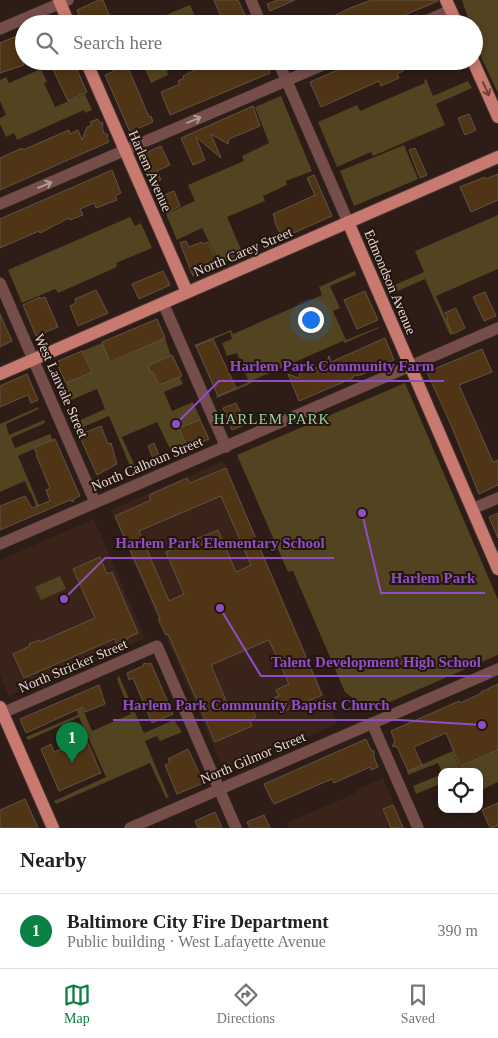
<!DOCTYPE html>
<meta charset="utf-8">
<style>
body{margin:0;font-family:"Times New Roman",serif;background:#f6f6f6;color:#222}
.controls{position:absolute;right:15px;bottom:15px;display:grid;overflow:hidden;border-radius:10px;box-shadow:0 2px 8px #0003}
.controls button{width:45px;height:45px;display:grid;place-items:center;padding:0;border:0;border-bottom:1px solid #e0e0e0;background:#fff;color:#222;font:25px sans-serif}
.you{position:absolute;left:310px;top:319px;width:18px;height:18px;margin:-12px;border:4px solid #fff;border-radius:50%;background:#1a73e8;box-shadow:0 0 0 8px #1a73e833}
.badge{display:grid;place-items:center;width:32px;height:32px;border-radius:50%;background:#0b8043;color:#fff;font-size:16px;font-weight:700}
.pin{position:absolute;translate:-50% -41px;filter:drop-shadow(0 1px 2px #0008)}
.pin::after{content:'';position:absolute;top:26px;width:18px;height:15px;background:inherit;clip-path:polygon(0 0,100% 0,50% 100%)}
.list{margin:0;padding:0;list-style:none}
h2{display:flex;justify-content:space-between;align-items:center;height:65px;margin:0;padding:0 20px;font-size:21px}
h2 small{font-size:16px;font-weight:400;color:#767676}
.list li{display:grid;grid-template-columns:32px 1fr auto;gap:15px;align-items:center;box-sizing:border-box;height:75px;padding:0 20px;border-top:1px solid #e0e0e0}
.list b{display:block;font-size:19px;white-space:nowrap}
.list p{margin:0;font-size:16px;white-space:nowrap;color:#767676}
.list em{font-size:16px;font-style:normal;color:#767676}
.icon{flex:none;width:28px;height:28px;fill:none;stroke:currentColor;stroke-width:2;stroke-linecap:round;stroke-linejoin:round}
.map{position:relative;flex:none;width:498px;height:828px;overflow:hidden}
.search{position:absolute;background:#fff;box-shadow:0 2px 8px #0003;left:15px;right:15px;top:15px;height:55px;display:flex;align-items:center;gap:12px;box-sizing:border-box;padding:0 18px;border-radius:28px;color:#767676;font-size:19px}
.sheet{height:140px;background:#fff}
nav{display:flex;justify-content:space-around;align-items:center;box-sizing:border-box;height:70px;border-top:1px solid #e0e0e0;background:#fff;font-size:14px;color:#767676}
nav a{display:grid;justify-items:center;gap:2px}
nav .on{color:#0b8043}
.map>svg:first-child{display:block}
</style>
<div class="map">
<svg width="498" height="828" viewBox="0 0 498 828">
<rect width="100%" height="100%" fill="#2d1d16"/>
<!-- built -->
<g fill="#3a2419">
<path d="M 223,461 L 337,724 L 225,773 L 111,510 Z"/>
<path d="M 94,519 L 145,639 L 9,696 L 0,675 L 0,560 Z"/>
<path d="M 383,778 L 405,828 L 288,828 L 286,823 L 352,795 L 359,789 Z"/>
</g>
<!-- green -->
<g fill="#524421">
<path d="M 462,0 L 498,0 L 498,93 L 474,42 L 474,24 L 466,24 L 464,20 L 468,18 Z"/>
<path d="M 190,5 L 196,19 L 200,18 L 202,24 L 135,24 L 143,20 L 144,22 L 158,17 L 159,18 Z"/>
<path d="M 141,61 L 176,61 L 178,66 L 167,71 L 168,75 L 151,83 Z"/>
<path d="M 41,69 L 47,82 L 44,83 L 55,107 L 85,94 L 92,110 L 85,113 L 84,110 L 17,140 L 14,133 L 6,137 L 0,124 L 0,118 L 6,115 L 0,101 L 0,80 L 6,77 L 9,83 Z"/>
<path d="M 426,79 L 433,96 L 468,81 L 472,88 L 436,104 L 445,125 L 373,156 L 371,152 L 337,167 L 318,122 L 357,105 L 360,111 L 425,83 L 424,80 Z"/>
<path d="M 281,96 L 312,171 L 286,181 L 287,185 L 263,196 L 265,201 L 227,217 L 243,254 L 220,264 L 202,228 L 177,240 L 166,214 L 195,201 L 188,185 L 244,161 L 242,156 L 269,143 L 255,107 Z"/>
<path d="M 404,145 L 418,179 L 354,206 L 340,171 Z"/>
<path d="M 498,215 L 498,269 L 436,296 L 453,334 L 450,335 L 425,279 L 393,293 L 390,287 L 424,272 L 415,251 Z"/>
<path d="M 130,217 L 135,226 L 141,223 L 152,248 L 116,263 L 117,267 L 58,293 L 55,289 L 22,303 L 8,270 Z"/>
<path d="M 355,271 L 356,275 L 330,286 L 340,308 L 333,311 L 346,340 L 379,327 L 379,328 L 345,343 L 343,341 L 251,381 L 252,383 L 217,398 L 216,396 L 249,382 L 237,353 L 227,356 L 222,343 L 232,339 L 230,332 L 195,347 L 194,345 L 231,330 L 233,334 L 322,295 L 319,287 Z"/>
<path d="M 165,338 L 171,356 L 148,366 L 153,372 L 159,385 L 180,377 L 183,384 L 164,392 L 172,411 L 193,402 L 201,420 L 180,428 L 188,448 L 173,455 L 157,422 L 122,437 L 137,471 L 133,473 L 109,416 L 76,430 L 74,423 L 105,409 L 97,389 L 64,403 L 62,393 L 68,390 L 66,383 L 92,372 L 82,351 L 102,343 L 111,362 Z"/>
<path d="M 405,383 L 498,600 L 498,655 L 369,711 L 345,692 L 293,571 L 288,572 L 237,455 Z"/>
<path d="M 38,407 L 39,409 L 6,424 L 9,435 L 44,420 L 45,423 L 11,438 L 15,448 L 50,434 L 53,440 L 18,456 L 42,512 L 39,514 L 31,493 L 30,493 L 25,481 L 0,492 L 0,424 Z"/>
<path d="M 60,576 L 66,589 L 41,600 L 35,587 Z"/>
<path d="M 119,676 L 144,733 L 174,720 L 182,732 L 160,741 L 157,736 L 145,741 L 169,798 L 166,798 L 150,763 L 56,804 L 54,801 L 106,777 L 79,717 L 28,740 L 26,737 L 78,715 L 72,697 L 77,695 L 92,731 L 131,714 L 117,679 Z"/>
<path d="M 498,750 L 498,782 L 479,791 L 479,772 L 442,772 L 438,763 L 408,775 L 407,771 L 453,751 L 459,767 Z"/>
<path d="M 442,774 L 442,783 L 416,794 L 413,786 Z"/>
</g>
<!-- building -->
<g fill="#4f3416" stroke="#615345" fill-rule="evenodd">
<path d="M 99,0 L 103,0 L 113,24 L 83,24 L 77,10 Z"/>
<path d="M 214,0 L 238,0 L 249,24 L 224,24 Z"/>
<path d="M 278,0 L 295,0 L 270,11 L 267,4 Z"/>
<path d="M 372,0 L 438,0 L 438,1 L 383,24 L 317,24 L 350,8 Z"/>
<path d="M 24,33 L 24,59 L 22,60 L 24,65 L 0,73 L 0,43 Z"/>
<path d="M 49,61 L 73,61 L 87,92 L 68,101 Z"/>
<path d="M 227,61 L 265,61 L 270,73 L 170,115 L 161,92 L 180,84 L 178,81 L 184,78 L 183,76 L 189,73 L 210,64 L 212,68 Z"/>
<path d="M 358,61 L 399,61 L 403,71 L 397,74 L 399,78 L 381,86 L 379,81 L 321,107 L 310,82 Z"/>
<path d="M 127,65 L 149,117 L 151,116 L 153,122 L 130,132 L 105,75 Z"/>
<path d="M 253,106 L 260,126 L 229,139 L 228,144 L 211,134 L 221,158 L 196,137 L 205,160 L 193,165 L 181,138 Z"/>
<path d="M 469,114 L 476,130 L 465,135 L 458,118 Z"/>
<path d="M 98,119 L 99,122 L 103,123 L 102,127 L 104,133 L 108,135 L 107,138 L 109,142 L 0,190 L 0,158 L 22,148 L 23,150 L 69,130 L 70,134 L 78,130 L 82,140 L 87,127 L 92,125 L 90,122 Z"/>
<path d="M 161,146 L 170,165 L 157,171 L 161,180 L 153,183 L 141,155 Z"/>
<path d="M 415,148 L 427,175 L 420,178 L 409,150 Z"/>
<path d="M 112,170 L 121,193 L 115,196 L 117,200 L 96,208 L 94,203 L 80,209 L 83,215 L 70,220 L 69,218 L 40,233 L 39,231 L 0,248 L 0,219 Z"/>
<path d="M 498,174 L 498,200 L 471,212 L 460,187 L 485,177 L 486,179 Z"/>
<path d="M 314,175 L 332,216 L 282,238 L 274,220 L 275,219 L 273,214 L 315,195 L 307,178 Z"/>
<path d="M 174,191 L 180,206 L 166,213 L 159,197 Z"/>
<path d="M 186,241 L 189,247 L 202,242 L 203,244 L 208,242 L 219,265 L 193,276 L 180,243 Z"/>
<path d="M 163,271 L 170,285 L 139,299 L 132,284 Z"/>
<path d="M 96,290 L 108,313 L 78,326 L 70,306 L 76,303 L 75,299 Z"/>
<path d="M 365,291 L 378,320 L 357,329 L 344,300 Z"/>
<path d="M 485,292 L 496,316 L 484,321 L 473,297 Z"/>
<path d="M 40,297 L 40,299 L 45,297 L 58,327 L 36,336 L 23,305 Z"/>
<path d="M 456,308 L 465,328 L 453,334 L 446,319 L 448,318 L 445,313 Z"/>
<path d="M 0,314 L 12,341 L 0,347 Z"/>
<path d="M 157,319 L 165,338 L 110,362 L 102,342 Z"/>
<path d="M 385,338 L 394,360 L 361,375 L 353,376 L 353,378 L 299,401 L 288,374 L 298,378 L 300,373 L 309,371 L 326,364 L 329,356 L 331,362 Z"/>
<path d="M 213,339 L 236,388 L 218,396 L 196,346 Z"/>
<path d="M 482,349 L 492,372 L 459,385 L 493,462 L 498,460 L 498,485 L 479,494 L 451,425 L 427,372 Z"/>
<path d="M 82,351 L 92,372 L 66,383 L 56,362 Z"/>
<path d="M 172,355 L 182,376 L 159,385 L 153,372 L 151,373 L 148,366 Z"/>
<path d="M 27,374 L 38,400 L 31,403 L 28,395 L 0,407 L 0,386 Z"/>
<path d="M 236,403 L 246,424 L 232,430 L 223,408 Z"/>
<path d="M 200,420 L 209,439 L 188,448 L 179,428 Z"/>
<path d="M 101,426 L 108,444 L 111,443 L 117,464 L 97,475 L 79,435 Z"/>
<path d="M 55,439 L 80,496 L 74,499 L 73,502 L 70,500 L 0,530 L 0,506 L 25,496 L 32,508 L 50,501 L 46,490 L 50,488 L 36,455 L 37,454 L 34,448 Z"/>
<path d="M 154,443 L 161,460 L 155,463 L 148,446 Z"/>
<path d="M 226,468 L 322,695 L 285,711 L 283,706 L 276,709 L 272,699 L 279,696 L 276,690 L 289,684 L 269,640 L 211,665 L 230,710 L 243,704 L 245,710 L 252,708 L 256,717 L 250,720 L 252,726 L 215,742 L 168,634 L 166,635 L 158,619 L 160,618 L 115,516 L 151,500 L 149,495 L 187,478 L 190,483 ZM 221,496 L 251,565 L 236,572 L 218,530 L 194,540 L 166,552 L 184,594 L 169,601 L 139,531 Z"/>
<path d="M 498,513 L 498,538 L 489,517 Z"/>
<path d="M 100,557 L 107,574 L 112,572 L 138,633 L 127,638 L 128,640 L 118,645 L 114,639 L 24,678 L 13,654 L 30,646 L 29,644 L 39,640 L 40,642 L 95,618 L 73,569 Z"/>
<path d="M 144,663 L 148,664 L 151,663 L 173,714 L 152,723 L 133,678 L 129,680 L 127,673 L 143,666 Z"/>
<path d="M 498,684 L 498,750 L 460,766 L 446,733 L 414,747 L 422,765 L 408,771 L 397,747 L 392,746 L 395,742 L 391,731 L 459,701 L 460,703 L 482,693 L 481,692 Z"/>
<path d="M 99,685 L 105,704 L 85,712 L 83,707 L 26,733 L 20,719 Z"/>
<path d="M 86,739 L 101,773 L 59,791 L 41,749 L 51,744 L 54,752 Z"/>
<path d="M 366,739 L 371,750 L 374,751 L 374,757 L 378,767 L 371,770 L 370,767 L 334,783 L 332,779 L 274,804 L 271,799 L 264,784 Z"/>
<path d="M 188,749 L 204,783 L 177,794 L 165,765 L 170,763 L 168,759 Z"/>
<path d="M 25,799 L 38,828 L 0,828 L 0,810 Z"/>
<path d="M 498,803 L 498,826 L 490,828 L 482,810 Z"/>
<path d="M 393,805 L 403,828 L 391,828 L 383,809 Z"/>
<path d="M 215,812 L 222,828 L 198,828 L 195,821 Z"/>
<path d="M 264,815 L 270,828 L 250,828 L 247,822 Z"/>
</g>
<g fill="none" stroke-linecap="round" stroke-linejoin="round">
<!-- minor casing -->
<g stroke="#463730" stroke-width="12">
<g id="minor">
<path d="M 251,0 L 261,24"/>
<path d="M 419,24 L 451,10"/>
<path d="M 0,29 L 68,0"/>
<path d="M 278,61 L 348,222"/>
<path d="M 0,204 L 332,61"/>
<path d="M 0,283 L 95,502"/>
<path d="M 163,303 L 226,447"/>
<path d="M 472,509 L 498,498"/>
<path d="M 0,544 L 498,328"/>
<path d="M 0,714 L 157,646 L 236,828"/>
<path d="M 372,723 L 418,828"/>
<path d="M 130,828 L 498,669"/>
</g>
</g>
<!-- major casing -->
<g stroke="#463730" stroke-width="14">
<g id="major">
<path d="M 59,0 L 69,24"/>
<path d="M 446,0 L 457,24"/>
<path d="M 86,61 L 187,292"/>
<path d="M 473,61 L 498,117"/>
<path d="M 348,222 L 498,569"/>
<path d="M 0,374 L 498,157"/>
<path d="M 0,707 L 53,828"/>
</g>
</g>
<!-- minor -->
<use href="#minor" stroke="#754e4a" stroke-width="11"/>
<!-- major -->
<use href="#major" stroke="#c87970" stroke-width="12"/>
</g>
<!-- one-way arrows -->
<defs><path id="oneway-shaft" d="M-6 0H5M1.5-3L5.5 0L1.5 3" fill="none" stroke-width="1.6" stroke-linecap="round" stroke-linejoin="round" transform="scale(1.25)"/></defs>
<use stroke="#6d413a" href="#oneway-shaft" transform="translate(486 89) rotate(66)"/>
<g stroke="#b19994">
<use href="#oneway-shaft" transform="translate(194 120) rotate(-23)"/>
<use href="#oneway-shaft" transform="translate(45 185) rotate(-23)"/>
</g>
<g text-anchor="middle" dominant-baseline="central" stroke-width="4" stroke-linejoin="round" paint-order="stroke">
<!-- street labels -->
<g font-size="14" fill="#e2d7d1" stroke="#23140d">
<text transform="translate(150 171) rotate(66)">Harlem Avenue</text>
<text transform="translate(243 252) rotate(-23)">North Carey Street</text>
<text transform="translate(390 282) rotate(67)">Edmondson Avenue</text>
<text transform="translate(61 386) rotate(66)">West Lanvale Street</text>
<text transform="translate(147 464) rotate(-23)">North Calhoun Street</text>
<text transform="translate(73 666) rotate(-23)">North Stricker Street</text>
<text transform="translate(253 758) rotate(-23)">North Gilmor Street</text>
</g>
<!-- neighbourhood labels -->
<g font-size="15" letter-spacing="1" fill="#94d39c" stroke="#23140d">
<text x="272" y="419">HARLEM PARK</text>
</g>
</g>
<!-- callouts -->
<path fill="none" stroke="#904ec3" stroke-width="2" d="M176 424L219 381H444M64 599L105 558H334M362 513L381 593H485M220 608L261 676H491M482 725L400 720H113"/>
<g fill="#904ec3" stroke="#23140d" stroke-width="2">
<circle cx="176" cy="424" r="5"/>
<circle cx="64" cy="599" r="5"/>
<circle cx="362" cy="513" r="5"/>
<circle cx="220" cy="608" r="5"/>
<circle cx="482" cy="725" r="5"/>
</g>
<g font-size="15" text-anchor="middle" font-weight="bold" fill="#904ec3" stroke="#23140d" stroke-width="4" stroke-linejoin="round" paint-order="stroke">
<text x="332" y="371">Harlem Park Community Farm</text>
<text x="220" y="548">Harlem Park Elementary School</text>
<text x="433" y="583">Harlem Park</text>
<text x="376" y="667">Talent Development High School</text>
<text x="256" y="710">Harlem Park Community Baptist Church</text>
</g>
</svg>
<div class="controls">
<button><svg class="icon" aria-label="locate" viewBox="0 0 24 24"><circle cx="12" cy="12" r="6"/><path d="M12 2v4M12 18v4M2 12h4M18 12h4"/></svg></button>
</div>
<div class="you"></div>
<div class="pin badge" style="left:72px;top:763px">1</div>
<div class="search"><svg class="icon" aria-label="search" viewBox="0 0 24 24"><circle cx="10" cy="10" r="6"/><path d="M15 15l6 6"/></svg>Search here</div>
</div>
<section class="sheet">
<h2>Nearby<small></small></h2>
<ul class="list">
<li><span class="badge">1</span><div><b>Baltimore City Fire Department</b><p>Public building · West Lafayette Avenue</p></div><em>390 m</em></li>
</ul>
</section>
<nav>
<a class="on"><svg class="icon" aria-label="map" viewBox="0 0 24 24"><path d="M3 6l6-2 6 2 6-2v14l-6 2-6-2-6 2zM9 4v14M15 6v14"/></svg>Map</a>
<a><svg class="icon" aria-label="directions" viewBox="0 0 24 24"><path d="M12 3l9 9-9 9-9-9zM9 14v-3h6M13 9l2 2-2 2"/></svg>Directions</a>
<a><svg class="icon" aria-label="saved" viewBox="0 0 24 24"><path d="M7 4h10v16l-5-4-5 4z"/></svg>Saved</a>
</nav>
